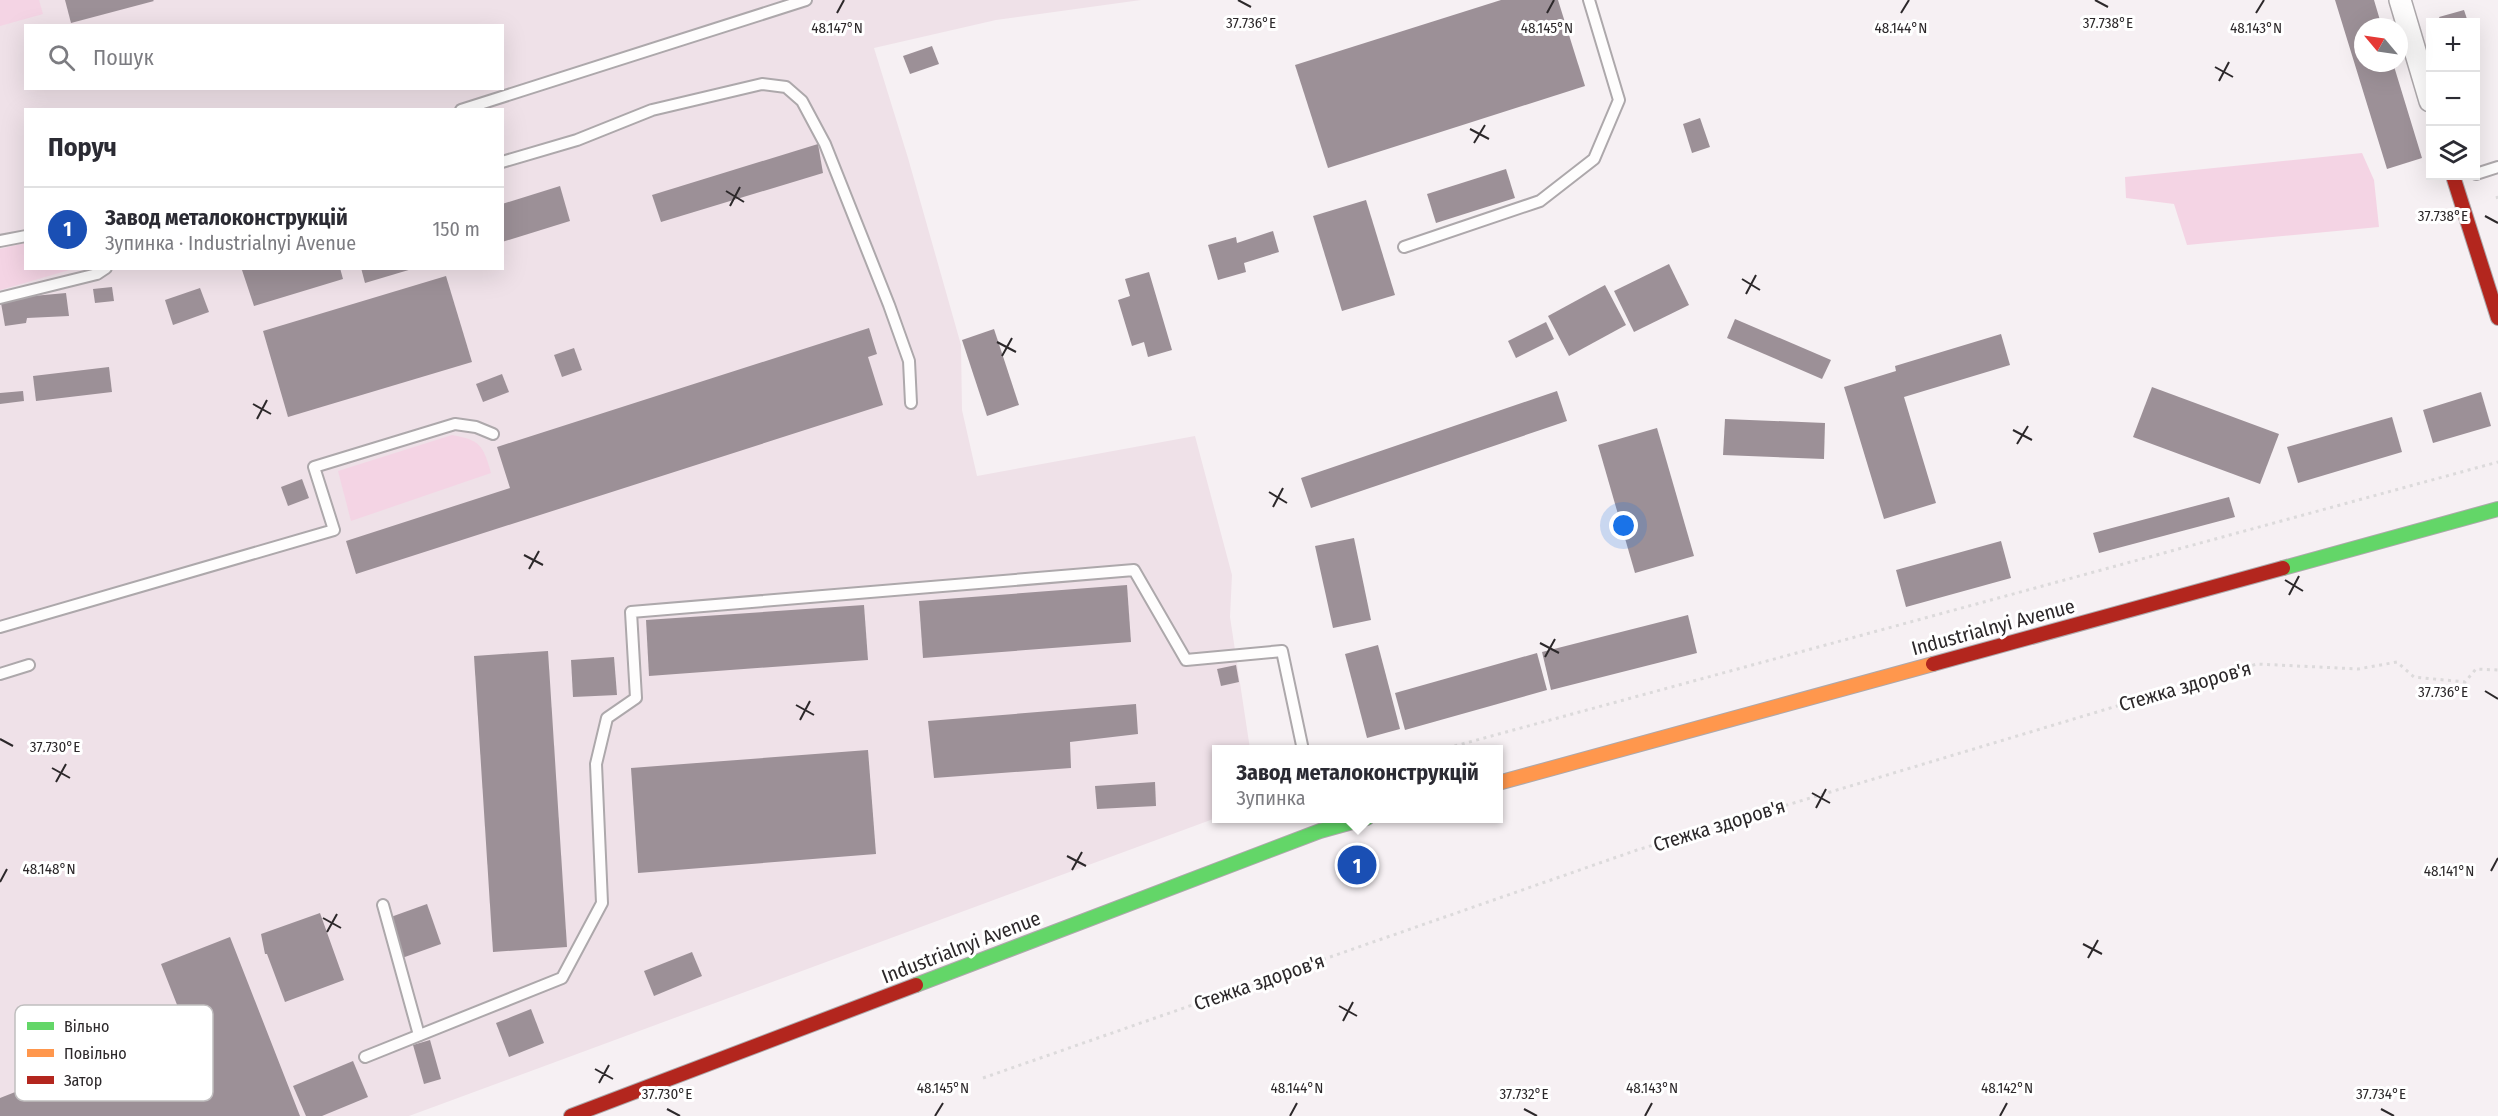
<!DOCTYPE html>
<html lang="uk">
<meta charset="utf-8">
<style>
body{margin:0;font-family:"Fira Sans Condensed",sans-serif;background:#f2f2f3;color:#2b2b33}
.controls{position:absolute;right:18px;top:18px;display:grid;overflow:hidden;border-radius:0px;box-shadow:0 6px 24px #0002}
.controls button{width:54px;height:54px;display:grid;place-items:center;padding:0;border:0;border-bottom:2px solid #e1e1e2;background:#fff;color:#2b2b33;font:30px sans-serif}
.compass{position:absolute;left:2354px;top:18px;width:54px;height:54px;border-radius:50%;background:#fff;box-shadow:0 6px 24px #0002;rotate:299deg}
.you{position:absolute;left:1624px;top:526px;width:21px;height:21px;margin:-15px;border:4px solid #fff;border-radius:50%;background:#1a73e8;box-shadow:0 0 0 9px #1a73e833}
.badge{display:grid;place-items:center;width:39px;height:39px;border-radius:50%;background:#2563eb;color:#fff;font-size:20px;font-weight:700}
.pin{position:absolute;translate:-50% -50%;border:3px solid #fff;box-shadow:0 2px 6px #0006}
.popup{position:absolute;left:1212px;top:745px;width:291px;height:78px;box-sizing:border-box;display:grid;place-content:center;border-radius:0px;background:#fff;filter:drop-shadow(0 2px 4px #0005);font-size:20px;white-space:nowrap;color:#7c7c81}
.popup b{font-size:22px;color:#2b2b33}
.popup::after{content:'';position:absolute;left:50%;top:100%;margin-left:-12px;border:12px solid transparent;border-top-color:#fff}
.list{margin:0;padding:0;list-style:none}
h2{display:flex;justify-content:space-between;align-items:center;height:78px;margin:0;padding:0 24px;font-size:26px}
h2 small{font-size:20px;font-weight:400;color:#7c7c81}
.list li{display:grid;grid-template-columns:39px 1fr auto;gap:18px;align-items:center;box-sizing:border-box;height:84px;padding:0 24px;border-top:2px solid #e1e1e2}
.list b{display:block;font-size:22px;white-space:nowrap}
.list p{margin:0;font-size:20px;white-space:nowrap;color:#7c7c81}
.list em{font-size:20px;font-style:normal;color:#7c7c81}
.icon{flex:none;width:33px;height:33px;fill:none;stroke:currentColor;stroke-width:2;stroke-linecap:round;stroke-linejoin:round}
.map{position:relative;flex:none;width:2498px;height:1116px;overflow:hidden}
.search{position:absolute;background:#fff;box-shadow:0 6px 24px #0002;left:24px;top:24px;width:480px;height:66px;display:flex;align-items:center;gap:15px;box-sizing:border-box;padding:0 21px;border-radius:0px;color:#7c7c81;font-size:22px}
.panel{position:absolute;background:#fff;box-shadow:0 6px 24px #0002;left:24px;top:108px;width:480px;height:162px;border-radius:0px}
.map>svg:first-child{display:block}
</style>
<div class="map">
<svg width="2498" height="1116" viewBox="0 0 2498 1116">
<rect width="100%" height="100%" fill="#f6f0f3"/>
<!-- built -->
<path fill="#efe1e8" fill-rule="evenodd" d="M 0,0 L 1141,0 L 996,20 L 874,48 L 908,158 L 961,345 L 962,410 L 977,476 L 1195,436 L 1232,575 L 1230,617 L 1250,749 L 1216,750 L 1216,818 L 409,1116 L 0,1116 ZM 26,26 L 502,26 L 502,88 L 26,88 ZM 26,110 L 502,110 L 502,268 L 26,268 Z"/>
<!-- green -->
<g fill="#f4d4e4">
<path d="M 0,0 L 39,0 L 43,14 L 0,26 Z"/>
<path d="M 2362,153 L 2374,180 L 2379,227 L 2187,245 L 2174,204 L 2126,198 L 2125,177 Z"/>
<path d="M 25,243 L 26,268 L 73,269 L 0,290 L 0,249 Z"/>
<path d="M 452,435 C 480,440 483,445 491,473 L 351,521 L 338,471 Z"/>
</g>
<!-- building -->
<g fill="#9c9097">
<path d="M 65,0 L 153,0 L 154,1 L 71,23 Z"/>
<path d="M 1501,0 L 1558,0 L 1585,86 L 1328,168 L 1295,65 Z"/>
<path d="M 2335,0 L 2374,0 L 2382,27 L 2363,27 L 2363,63 L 2393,63 L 2422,158 L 2387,169 Z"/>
<path d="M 2464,10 L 2468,22 L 2441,22 L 2439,17 Z"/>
<path d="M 932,46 L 939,64 L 910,74 L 903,56 Z"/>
<path d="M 1700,118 L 1710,147 L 1692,153 L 1683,124 Z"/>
<path d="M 818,144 L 823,173 L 661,222 L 652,195 Z"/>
<path d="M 1506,169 L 1515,198 L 1436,223 L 1427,194 Z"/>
<path d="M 560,186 L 570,221 L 502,242 L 502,204 Z"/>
<path d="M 1366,200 L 1395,295 L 1342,311 L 1313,216 Z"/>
<path d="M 1273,231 L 1279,252 L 1244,263 L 1246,272 L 1218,280 L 1208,245 L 1236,237 L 1237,243 Z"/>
<path d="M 1669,264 L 1689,305 L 1634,332 L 1614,291 Z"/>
<path d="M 246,268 L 340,268 L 343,279 L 254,306 L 242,270 Z"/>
<path d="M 361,268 L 412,268 L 412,269 L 365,283 Z"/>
<path d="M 1149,272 L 1172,350 L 1148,357 L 1144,342 L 1132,346 L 1118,300 L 1130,296 L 1125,279 Z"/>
<path d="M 446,276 L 472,362 L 288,417 L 263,331 Z"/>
<path d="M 1605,285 L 1626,325 L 1569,356 L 1548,316 Z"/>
<path d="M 112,287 L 114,301 L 95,303 L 93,289 Z"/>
<path d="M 200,288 L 209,312 L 173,325 L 165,300 Z"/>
<path d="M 66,293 L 69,316 L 27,318 L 26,323 L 5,326 L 1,303 L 22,297 Z"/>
<path d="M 1735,319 L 1831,360 L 1822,379 L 1727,338 Z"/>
<path d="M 1546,322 L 1554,339 L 1516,358 L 1508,341 Z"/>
<path d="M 869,328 L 877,354 L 868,357 L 883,405 L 356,574 L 346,541 L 510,488 L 497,447 Z"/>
<path d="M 994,329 L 1019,405 L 987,416 L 962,340 Z"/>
<path d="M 2001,334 L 2010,365 L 1904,397 L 1936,503 L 1884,519 L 1844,387 L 1896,371 L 1895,366 Z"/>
<path d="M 574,348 L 582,370 L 562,377 L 554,355 Z"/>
<path d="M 109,367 L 112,392 L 36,401 L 33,376 Z"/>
<path d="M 502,374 L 509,392 L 483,402 L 476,384 Z"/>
<path d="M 2152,387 L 2279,434 L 2260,484 L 2133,437 Z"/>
<path d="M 23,391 L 24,401 L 0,404 L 0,393 Z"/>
<path d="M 1557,391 L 1567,421 L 1311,508 L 1301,478 Z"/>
<path d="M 2481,392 L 2491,426 L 2433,443 L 2423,410 Z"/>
<path d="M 2392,417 L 2402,452 L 2298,483 L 2287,447 Z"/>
<path d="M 1725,419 L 1825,423 L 1824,459 L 1723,455 Z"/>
<path d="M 1657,428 L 1694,556 L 1635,573 L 1598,445 Z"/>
<path d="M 302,479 L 309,498 L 288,506 L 281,487 Z"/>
<path d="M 2229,497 L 2235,517 L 2099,553 L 2093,533 Z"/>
<path d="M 1354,538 L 1371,620 L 1333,628 L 1315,546 Z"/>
<path d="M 2001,541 L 2011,578 L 1906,607 L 1896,570 Z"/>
<path d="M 1127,585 L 1131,642 L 923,658 L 919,601 Z"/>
<path d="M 864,605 L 868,660 L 649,676 L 646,620 Z"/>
<path d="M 1688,615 L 1697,653 L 1551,690 L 1542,652 Z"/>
<path d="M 1378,645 L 1400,729 L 1367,738 L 1345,654 Z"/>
<path d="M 548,651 L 567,947 L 493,952 L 474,656 Z"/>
<path d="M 1537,653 L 1547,690 L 1405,730 L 1395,693 Z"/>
<path d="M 614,657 L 617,695 L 573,697 L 571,660 Z"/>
<path d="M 1236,665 L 1239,682 L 1221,686 L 1217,669 Z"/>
<path d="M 1136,704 L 1138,734 L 1070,742 L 1071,768 L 934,778 L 928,721 Z"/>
<path d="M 868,750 L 876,854 L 638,873 L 631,768 Z"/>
<path d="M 1155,782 L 1156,806 L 1097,809 L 1095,786 Z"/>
<path d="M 427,904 L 441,944 L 402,958 L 388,918 Z"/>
<path d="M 320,913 L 344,980 L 285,1002 L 267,954 L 265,954 L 261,934 Z"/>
<path d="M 230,937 L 300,1116 L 0,1116 L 0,1098 L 185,1025 L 161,964 Z"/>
<path d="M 692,952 L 702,976 L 654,996 L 644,971 Z"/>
<path d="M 531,1009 L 544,1043 L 509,1057 L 496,1023 Z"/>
<path d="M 430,1040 L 441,1079 L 424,1084 L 413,1045 Z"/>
<path d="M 353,1061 L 368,1097 L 322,1116 L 306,1116 L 293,1086 Z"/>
</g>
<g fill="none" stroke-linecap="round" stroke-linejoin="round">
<!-- lane casing -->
<g stroke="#ada8ab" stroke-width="14">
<g id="lane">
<path d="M 461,110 L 806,0"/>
<path d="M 502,162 L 577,140 L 652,110 L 762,84 L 786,87 L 802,101 L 825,144 L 889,305 L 909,361 L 911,403"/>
<path d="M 2476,174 L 2498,167"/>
<path d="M 0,241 L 26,236"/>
<path d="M 1404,247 L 1540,201 L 1594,159 L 1619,100 L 1589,0"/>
<path d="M 0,298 L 97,274 L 106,268"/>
<path d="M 0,627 L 334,530 L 314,467 L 455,424 L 476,427 L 493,434"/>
<path d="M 0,674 L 29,665"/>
<path d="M 383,905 L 419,1035"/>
<path d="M 365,1057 L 562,978 L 602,903 L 596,764 L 607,718 L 636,698 L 631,612 L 1134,570 L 1186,660 L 1282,651 L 1303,750"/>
</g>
</g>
<!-- street casing -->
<g stroke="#ada8ab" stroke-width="24">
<path id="street" d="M 2400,0 L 2430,101"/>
</g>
<!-- fast casing -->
<g stroke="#ada8ab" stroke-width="16">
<g id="fast">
<path d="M 2283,568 L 2498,509"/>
<path d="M 916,985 L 1320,831 L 1367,818"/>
</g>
</g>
<!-- slow casing -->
<g stroke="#ada8ab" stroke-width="16">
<path id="slow" d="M 1498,783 L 1933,664"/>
</g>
<!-- jam casing -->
<g stroke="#ada8ab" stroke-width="16">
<g id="jam">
<path d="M 2453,176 L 2498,318"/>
<path d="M 1933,664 L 2283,568"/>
<path d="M 571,1116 L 916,985"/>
</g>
</g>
<!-- path -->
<g stroke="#dcdadb" stroke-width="3" stroke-dasharray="3 4.5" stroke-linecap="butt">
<path d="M 2497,196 L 2498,201"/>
<path d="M 1440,750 L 2498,462"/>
<path d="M 983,1078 L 1637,850 L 2257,664 L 2358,669 L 2397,662 L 2414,677 L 2465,682 L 2476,669 L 2498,670"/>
</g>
<!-- lane -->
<use href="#lane" stroke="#fefdfd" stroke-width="10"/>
<!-- street -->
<use href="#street" stroke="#fefdfd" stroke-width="21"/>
<!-- fast -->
<use href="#fast" stroke="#63d668" stroke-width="14"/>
<!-- slow -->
<use href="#slow" stroke="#ff974d" stroke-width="14"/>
<!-- jam -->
<use href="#jam" stroke="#b3261e" stroke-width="14"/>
</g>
<!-- ticks -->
<path fill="none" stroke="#2c282a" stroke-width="2" d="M 1238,0 L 1251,7M 2095,0 L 2108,7M 837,13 L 844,0M 1547,13 L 1554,0M 1901,13 L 1909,0M 2256,13 L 2264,0M 2215,67 L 2233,77M 2219,81 L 2229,62M 1470,129 L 1489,139M 1474,143 L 1485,125M 726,191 L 744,202M 730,206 L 740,187M 2485,216 L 2498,223M 1742,279 L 1760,290M 1746,294 L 1756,275M 997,342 L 1016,352M 1002,356 L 1012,338M 253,404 L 271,414M 257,419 L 267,400M 2013,430 L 2032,440M 2017,444 L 2028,426M 1269,492 L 1287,503M 1273,507 L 1283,488M 524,555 L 543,565M 529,569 L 539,551M 2285,580 L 2303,591M 2289,595 L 2299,576M 1540,643 L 1559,653M 1545,657 L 1555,639M 2485,691 L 2498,699M 796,705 L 814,715M 800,720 L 810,701M 0,739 L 13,746M 52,768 L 70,778M 56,782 L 66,764M 1812,793 L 1830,803M 1816,808 L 1826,789M 1067,856 L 1086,866M 1072,870 L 1082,852M 2491,871 L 2498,858M 0,882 L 7,869M 323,918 L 341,928M 327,932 L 337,914M 2083,944 L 2102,954M 2088,958 L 2098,940M 1339,1006 L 1357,1016M 1343,1021 L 1353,1002M 595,1069 L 613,1079M 599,1083 L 609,1065M 667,1109 L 680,1116M 1524,1109 L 1537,1116M 2381,1109 L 2394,1116M 935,1116 L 943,1103M 1290,1116 L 1297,1103M 1645,1116 L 1652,1103M 2000,1116 L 2007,1103"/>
<g text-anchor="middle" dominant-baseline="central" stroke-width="6" stroke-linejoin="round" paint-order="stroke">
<!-- street labels -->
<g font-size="20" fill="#2c282a" stroke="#fff">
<text transform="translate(1993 627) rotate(-15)">Industrialnyi Avenue</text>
<text transform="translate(2185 686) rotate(-16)">Стежка здоров'я</text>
<text transform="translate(1719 825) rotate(-17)">Стежка здоров'я</text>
<text transform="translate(961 947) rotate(-21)">Industrialnyi Avenue</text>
<text transform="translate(1259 982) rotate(-19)">Стежка здоров'я</text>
</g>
</g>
<!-- legend -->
<rect x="15" y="1005" width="198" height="96" rx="9" fill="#fff" stroke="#c0bebf" stroke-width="1.5"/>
<rect x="27" y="1022" width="27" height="8" fill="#63d668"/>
<rect x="27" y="1049" width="27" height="8" fill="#ff974d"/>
<rect x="27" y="1076" width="27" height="8" fill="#b3261e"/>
<g font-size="16" fill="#2c282a">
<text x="64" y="1032">Вільно</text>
<text x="64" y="1059">Повільно</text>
<text x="64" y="1086">Затор</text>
</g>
<g font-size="15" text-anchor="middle" fill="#2c282a" stroke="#fff" stroke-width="6" stroke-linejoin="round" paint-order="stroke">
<text x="1251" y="28">37.736°E</text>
<text x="2108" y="28">37.738°E</text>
<text x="837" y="33">48.147°N</text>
<text x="1547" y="33">48.145°N</text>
<text x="1901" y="33">48.144°N</text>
<text x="2256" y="33">48.143°N</text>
<text x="2443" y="221">37.738°E</text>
<text x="2443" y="697">37.736°E</text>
<text x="55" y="752">37.730°E</text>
<text x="49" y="874">48.148°N</text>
<text x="2449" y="876">48.141°N</text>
<text x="943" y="1093">48.145°N</text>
<text x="1297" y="1093">48.144°N</text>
<text x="1652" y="1093">48.143°N</text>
<text x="2007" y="1093">48.142°N</text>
<text x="667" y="1099">37.730°E</text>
<text x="1524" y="1099">37.732°E</text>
<text x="2381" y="1099">37.734°E</text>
</g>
</svg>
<div class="controls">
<button>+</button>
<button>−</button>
<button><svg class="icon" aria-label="layers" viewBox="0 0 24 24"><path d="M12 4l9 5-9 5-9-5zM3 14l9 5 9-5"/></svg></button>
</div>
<svg class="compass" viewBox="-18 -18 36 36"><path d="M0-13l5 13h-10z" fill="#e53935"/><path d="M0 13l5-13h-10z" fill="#7c7c81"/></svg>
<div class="you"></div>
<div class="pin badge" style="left:1357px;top:865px;background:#1a4fb4">1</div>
<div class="popup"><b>Завод металоконструкцій</b>Зупинка</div>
<div class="search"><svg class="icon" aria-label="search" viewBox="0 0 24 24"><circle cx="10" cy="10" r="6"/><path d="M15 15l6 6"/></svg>Пошук</div>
<section class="panel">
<h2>Поруч<small></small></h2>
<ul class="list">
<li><span class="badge" style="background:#1a4fb4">1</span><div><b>Завод металоконструкцій</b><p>Зупинка · Industrialnyi Avenue</p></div><em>150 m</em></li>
</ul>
</section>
</div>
